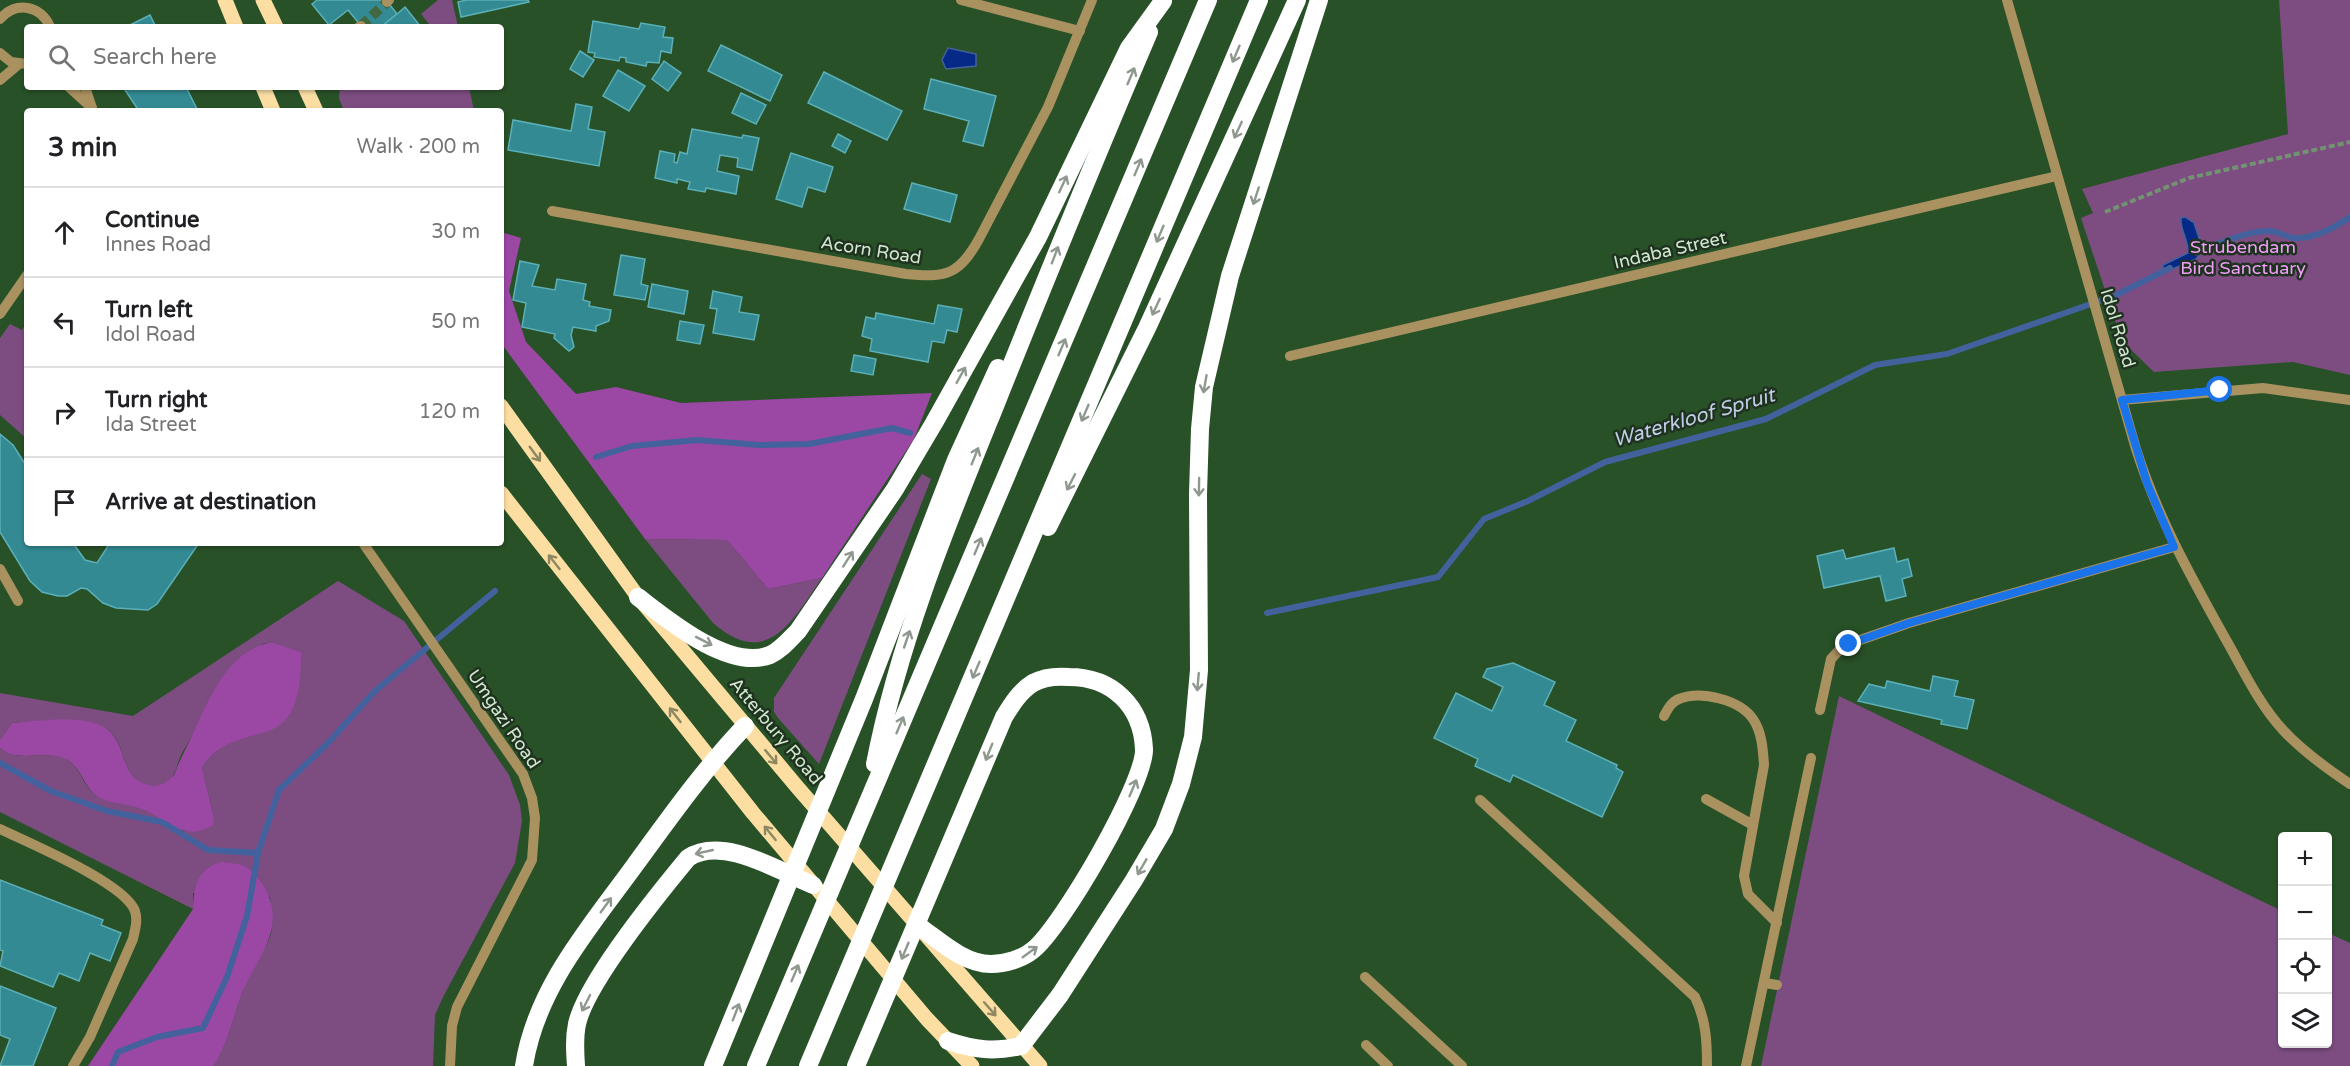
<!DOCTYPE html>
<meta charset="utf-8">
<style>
body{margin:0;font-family:"Varela Round",sans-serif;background:#f2f2f2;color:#202124}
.controls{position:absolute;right:18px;bottom:18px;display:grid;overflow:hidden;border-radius:6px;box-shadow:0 2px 4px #0004}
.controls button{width:54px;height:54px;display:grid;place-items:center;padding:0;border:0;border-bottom:2px solid #e0e0e0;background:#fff;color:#202124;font:30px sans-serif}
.stop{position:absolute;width:18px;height:18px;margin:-14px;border:4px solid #1a73e8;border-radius:50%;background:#fff}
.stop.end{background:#1a73e8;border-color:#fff;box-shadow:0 2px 6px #0008}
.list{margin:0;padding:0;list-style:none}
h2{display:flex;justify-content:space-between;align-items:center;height:78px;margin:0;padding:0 24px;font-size:26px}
h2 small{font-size:20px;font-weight:400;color:#757577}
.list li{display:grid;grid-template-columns:39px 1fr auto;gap:18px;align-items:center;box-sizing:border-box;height:90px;padding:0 24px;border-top:2px solid #e0e0e0}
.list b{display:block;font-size:22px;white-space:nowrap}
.list p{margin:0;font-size:20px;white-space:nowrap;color:#757577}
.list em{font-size:20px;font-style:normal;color:#757577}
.icon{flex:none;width:33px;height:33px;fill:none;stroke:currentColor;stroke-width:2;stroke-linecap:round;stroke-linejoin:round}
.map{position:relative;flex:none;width:2350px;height:1066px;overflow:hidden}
.search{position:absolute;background:#fff;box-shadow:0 2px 4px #0004;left:24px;top:24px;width:480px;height:66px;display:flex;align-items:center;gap:15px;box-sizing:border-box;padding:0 21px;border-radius:6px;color:#757577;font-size:22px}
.panel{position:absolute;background:#fff;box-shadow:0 2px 4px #0004;left:24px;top:108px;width:480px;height:438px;border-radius:6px}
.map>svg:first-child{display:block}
</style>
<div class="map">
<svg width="2350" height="1066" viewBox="0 0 2350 1066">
<rect width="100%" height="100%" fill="#285128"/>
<!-- green -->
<g fill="#7d4d82">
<path d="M 438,0 L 452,0 L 458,27 L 426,27 L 429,24 L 421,14 Z"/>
<path d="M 2279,0 L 2350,0 L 2350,375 L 2293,362 L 2154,372 L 2122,341 L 2081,218 L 2093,213 L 2082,189 L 2288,134 Z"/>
<path d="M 340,87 L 469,87 L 474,111 L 344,111 L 339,98 Z"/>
<path d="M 27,322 L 27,439 L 0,415 L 0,338 L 10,324 L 22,330 Z"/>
<path d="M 922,474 L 931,479 L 819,764 L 778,718 L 774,712 L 774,698 Z"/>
<path d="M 645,539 L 727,540 L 768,589 L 822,578 C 793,619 768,671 713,623 Z"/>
<path d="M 338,581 L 404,621 L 509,775 L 520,805 L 522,821 L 515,863 L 443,997 L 435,1015 L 433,1066 L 214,1066 C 230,1040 235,1008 247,980 C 254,964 266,950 271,934 C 274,922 271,910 270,897 L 193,893 L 193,909 L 0,812 L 0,748 C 18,763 41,751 62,757 C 80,762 82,789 99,797 C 112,804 130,804 144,809 C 158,814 171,824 184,831 L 214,818 L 202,767 C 219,743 240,736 268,731 L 301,652 L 272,642 L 262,644 C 236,679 205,713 183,751 C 177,761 177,776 166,783 C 161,787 155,786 149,785 C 119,780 128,742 107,729 C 85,715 37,721 12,723 L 0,740 L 0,693 L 133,716 Z"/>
<path d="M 1839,696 L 2282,911 L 2282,1044 L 2328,1044 L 2328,933 L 2350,943 L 2350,1066 L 1761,1066 Z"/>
</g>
<!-- forest -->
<g fill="#9a48a3">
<path d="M 501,232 L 521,238 L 509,291 L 526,342 L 576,394 L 616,387 L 681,403 L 932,393 L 914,439 L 822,578 L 768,589 L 727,540 L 645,539 L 501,343 Z"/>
<path d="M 272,642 L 301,652 C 301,680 300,722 266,732 C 239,740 220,742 202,767 L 214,818 L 213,825 C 204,830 197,833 187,831 C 171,829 157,814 142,809 C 129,804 110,804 98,797 C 84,788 80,765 66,759 C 44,749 19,764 0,748 L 0,740 L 12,723 C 37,721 86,714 107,729 C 128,744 119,780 150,785 C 161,787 166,783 174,775 C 179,762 185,750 191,738 C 209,700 226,651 272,642 Z"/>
<path d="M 221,862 C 228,863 238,863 244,866 C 266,879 279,910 270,935 C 264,955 250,973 242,993 C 233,1018 228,1043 214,1066 L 88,1066 L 193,909 C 194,886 197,869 221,862 Z"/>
</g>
<!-- water -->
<g fill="#062887" stroke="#43629d" stroke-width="1.5">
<path d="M 948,48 L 976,54 L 976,66 L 946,69 L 942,60 Z"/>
<path d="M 2185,217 L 2194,223 L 2203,250 L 2196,259 L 2163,273 L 2163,265 L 2188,253 C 2189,240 2180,231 2181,218 Z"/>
</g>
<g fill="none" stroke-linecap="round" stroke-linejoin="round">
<!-- stream -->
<g stroke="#43629d" stroke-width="6">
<path d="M 2197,253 C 2215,244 2248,231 2268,231 C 2277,230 2285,237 2294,238 C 2314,239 2334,228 2350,217"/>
<path d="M 596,457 L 632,446 L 697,440 L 759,445 L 809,444 L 892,428 L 910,433"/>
<path d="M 1267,613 L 1438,577 L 1484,519 L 1528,501 L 1605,462 L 1766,419 L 1875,365 L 1947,354 L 2114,296 L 2170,268"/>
<path d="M 0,763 L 51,791 L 107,811 L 162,822 L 208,850 L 258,853 L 279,790 L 327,744 L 375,691 L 495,591"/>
<path d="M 112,1066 L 118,1052 L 157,1037 L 203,1028 L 227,977 L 247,916 L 258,853"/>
</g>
</g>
<!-- building -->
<g fill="#338a92" stroke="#5cb0b8" stroke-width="1.5">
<path d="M 317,0 L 386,0 L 397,14 L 381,27 L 362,27 L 348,10 L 329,25 L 312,4 Z"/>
<path d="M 466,0 L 528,0 L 529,2 L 461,17 L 458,2 Z"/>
<path d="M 405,7 L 421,27 L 381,27 L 397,14 Z"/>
<path d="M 150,15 L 156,27 L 126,27 Z"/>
<path d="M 593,21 L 639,29 L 641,23 L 665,27 L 663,37 L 673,38 L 671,53 L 661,51 L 659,63 L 647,62 L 646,66 L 626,62 L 626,58 L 620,57 L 619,61 L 594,57 L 595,53 L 588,52 Z"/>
<path d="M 721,45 L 782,75 L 770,101 L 708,71 Z"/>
<path d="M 580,51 L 594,60 L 583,77 L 570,69 Z"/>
<path d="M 664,61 L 681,73 L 668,91 L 652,79 Z"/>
<path d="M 618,70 L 645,86 L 629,111 L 603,96 Z"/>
<path d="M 824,72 L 902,111 L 887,140 L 808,103 Z"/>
<path d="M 931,79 L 996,96 L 983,146 L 963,141 L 969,121 L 924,109 Z"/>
<path d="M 123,87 L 186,87 L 198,111 L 139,111 Z"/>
<path d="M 741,93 L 766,105 L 756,124 L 732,113 Z"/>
<path d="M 576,104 L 592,107 L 588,129 L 605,132 L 599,166 L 508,150 L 513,120 L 571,131 Z"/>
<path d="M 692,129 L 742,138 L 743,135 L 759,138 L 752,170 L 737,167 L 738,158 L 720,155 L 717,171 L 739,176 L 736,194 L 706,188 L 705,192 L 688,189 L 690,182 L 677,179 L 677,183 L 655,178 L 660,151 L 675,154 L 674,162 L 677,163 L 680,152 L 687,154 Z"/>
<path d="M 838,134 L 851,141 L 845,153 L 832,146 Z"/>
<path d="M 791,153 L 833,167 L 825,192 L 808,187 L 802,207 L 776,199 Z"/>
<path d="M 912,183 L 957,195 L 950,222 L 904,209 Z"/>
<path d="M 621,255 L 645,259 L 641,284 L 648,286 L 645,300 L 614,295 Z"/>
<path d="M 520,261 L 539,265 L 532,286 L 555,290 L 557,279 L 586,284 L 583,300 L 590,302 L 589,306 L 611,310 L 609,321 L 596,326 L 596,331 L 573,327 L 571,335 L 574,347 L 569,351 L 554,338 L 555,334 L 522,327 L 526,303 L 513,300 Z"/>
<path d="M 652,284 L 688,291 L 684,314 L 648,307 Z"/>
<path d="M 713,291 L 742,297 L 739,312 L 759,315 L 754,340 L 713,333 L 717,309 L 710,308 Z"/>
<path d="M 938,305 L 962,309 L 957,332 L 947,330 L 944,343 L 932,341 L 928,362 L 870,351 L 872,339 L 862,336 L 866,317 L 875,319 L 876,313 L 934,324 Z"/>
<path d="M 680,321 L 704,325 L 700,344 L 677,340 Z"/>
<path d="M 854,355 L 876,359 L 873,375 L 851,371 Z"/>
<path d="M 0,434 L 13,445 L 27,467 L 27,543 L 73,543 L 85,560 L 97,563 L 110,543 L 199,543 L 157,604 L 148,610 L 116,608 L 103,603 L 87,589 L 81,588 L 67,596 L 58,596 L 42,592 L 30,581 L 0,532 Z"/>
<path d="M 1894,548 L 1897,562 L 1908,559 L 1912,576 L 1902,579 L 1906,596 L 1886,601 L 1880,576 L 1824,588 L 1817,556 L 1843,550 L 1846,559 Z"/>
<path d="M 1513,663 L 1555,682 L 1544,705 L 1576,720 L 1566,741 L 1617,765 L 1616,768 L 1623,772 L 1602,817 L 1513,775 L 1510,782 L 1475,766 L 1478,759 L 1434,738 L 1456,693 L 1492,711 L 1503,687 L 1483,677 L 1487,669 Z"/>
<path d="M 1933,676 L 1958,681 L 1954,696 L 1974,700 L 1967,729 L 1941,724 L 1942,720 L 1858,701 L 1869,684 L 1885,688 L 1887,681 L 1930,691 Z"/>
<path d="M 0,880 L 103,920 L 101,925 L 121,933 L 110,961 L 90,953 L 79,981 L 59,973 L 53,987 L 0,966 L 3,951 L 0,950 Z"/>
<path d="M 0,986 L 56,1008 L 33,1066 L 0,1066 L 10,1039 L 0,1035 Z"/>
</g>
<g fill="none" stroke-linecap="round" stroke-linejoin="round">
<!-- minor-tunnel -->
<path stroke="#416841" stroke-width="10" stroke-dasharray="10 5" stroke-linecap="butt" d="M 361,26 L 387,2"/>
<!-- path -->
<path stroke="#719371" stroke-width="4" stroke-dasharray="6 3" stroke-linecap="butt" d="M 2105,212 L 2189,178 L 2350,142"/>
<!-- minor -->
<g stroke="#aa9160" stroke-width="10">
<path d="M 961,0 L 1080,31"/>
<path d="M 2007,0 L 2136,449 C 2158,518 2190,575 2225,638 C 2243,669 2258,703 2283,730 C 2302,751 2326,768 2350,784"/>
<path d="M 387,2 L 389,0"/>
<path d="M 0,19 C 16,1 41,5 50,27"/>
<path d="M 359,27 L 361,26"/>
<path d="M 0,53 L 11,62 L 27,64"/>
<path d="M 0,80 L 19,64"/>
<path d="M 69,87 L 92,108"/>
<path d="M 85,87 L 92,108"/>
<path d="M 552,211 L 906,274 C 946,278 959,275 979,239 L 1048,107 L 1092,0"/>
<path d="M 0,314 L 27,275"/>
<path d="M 1290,356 L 2057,176"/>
<path d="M 2122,400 L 2263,388 L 2350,400"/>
<path d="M 363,543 L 523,774 L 532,798 L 535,818 L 532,860 L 457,1007 L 452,1026 L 450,1066"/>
<path d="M 0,569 L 18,601"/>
<path d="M 1820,710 L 1831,659 L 1843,646 L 1909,623 L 2174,547"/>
<path d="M 1664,716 C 1668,709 1671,702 1679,699 C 1701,690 1740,700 1753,719 C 1762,732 1763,750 1764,765 L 1744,876 L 1748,894 L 1777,923"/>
<path d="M 1706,799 L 1753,825"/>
<path d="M 1480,800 L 1695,997 C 1706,1020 1707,1041 1707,1066"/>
<path d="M 0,829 C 29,843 125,883 135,911 C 138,921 135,929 133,939 L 90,1037 L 73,1066"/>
<path d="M 1365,977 L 1462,1066"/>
<path d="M 1765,983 L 1777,985"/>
<path d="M 1366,1045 L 1388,1066"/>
<path d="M 1746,1066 L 1811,758"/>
</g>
<!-- major -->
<g stroke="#fcdea3" stroke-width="15">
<path d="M 225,0 L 236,27"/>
<path d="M 263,0 L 276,27"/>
<path d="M 263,87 L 273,111"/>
<path d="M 305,87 L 316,111"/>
<path d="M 501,406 L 638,597 L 798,788 L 1040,1066"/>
<path d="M 501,493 L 753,813 L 927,1019 L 972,1066"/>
</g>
<!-- highway -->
<g stroke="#fff" stroke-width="18">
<path d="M 1048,527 L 1147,328 L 1297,0"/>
<path d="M 638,597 C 668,620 729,671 770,655 C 781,650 789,640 798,631 L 895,489 L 934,423 L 1038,237 L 1129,48 L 1163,1"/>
<path d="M 875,764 C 899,640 948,522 995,406 C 1045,281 1096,156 1149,32"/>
<path d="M 948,1041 C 975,1050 994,1052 1021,1046 L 1060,995 L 1134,880 L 1164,829 L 1181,784 L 1193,737 L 1199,670 L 1198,494 L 1200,429 L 1204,387 L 1230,276 L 1319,0"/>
<path d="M 524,1066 C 536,988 590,927 635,865 C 670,817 704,769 745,726"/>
<path d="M 576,1066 C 575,1052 574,1038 577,1024 C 586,983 659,893 688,858 C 723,835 778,871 813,885"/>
<path d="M 713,1066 L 864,699 L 956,460 L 998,368"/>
<path d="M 756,1066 L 1208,0"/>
<path d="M 808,1066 L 1259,0"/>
<path d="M 856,1066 L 1004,717 C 1012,704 1020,691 1033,683 C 1044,677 1057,676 1069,677 C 1112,677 1142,706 1144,749 C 1145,784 1061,928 1033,950 C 1022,959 1005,964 991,964 C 964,964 940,941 920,927"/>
</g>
</g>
<!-- one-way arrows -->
<defs><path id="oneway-shaft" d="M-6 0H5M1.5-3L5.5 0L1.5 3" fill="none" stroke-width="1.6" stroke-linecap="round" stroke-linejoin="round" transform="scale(1.5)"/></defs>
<g stroke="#8f988f">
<use href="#oneway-shaft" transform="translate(1236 54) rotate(113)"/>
<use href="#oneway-shaft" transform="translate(1131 76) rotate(-67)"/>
<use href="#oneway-shaft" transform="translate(1238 130) rotate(115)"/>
<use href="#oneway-shaft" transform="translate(1138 167) rotate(-67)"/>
<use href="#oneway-shaft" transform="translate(1063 184) rotate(-65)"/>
<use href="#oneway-shaft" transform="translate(1256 196) rotate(108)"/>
<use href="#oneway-shaft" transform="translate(1160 234) rotate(113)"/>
<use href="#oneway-shaft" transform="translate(1055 255) rotate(-69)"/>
<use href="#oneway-shaft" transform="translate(1156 307) rotate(115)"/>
<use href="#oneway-shaft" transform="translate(1062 347) rotate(-67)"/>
<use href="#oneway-shaft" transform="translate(961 375) rotate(-61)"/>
<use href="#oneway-shaft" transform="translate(1205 384) rotate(100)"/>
<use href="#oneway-shaft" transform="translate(1085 413) rotate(113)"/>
<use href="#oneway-shaft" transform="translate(975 456) rotate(-68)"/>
<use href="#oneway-shaft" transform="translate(1071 482) rotate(117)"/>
<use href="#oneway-shaft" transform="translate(1199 487) rotate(91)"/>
<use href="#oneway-shaft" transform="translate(978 546) rotate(-67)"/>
<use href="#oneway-shaft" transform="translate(848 559) rotate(-57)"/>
<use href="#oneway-shaft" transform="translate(907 639) rotate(-71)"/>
<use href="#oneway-shaft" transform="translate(704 641) rotate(27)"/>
<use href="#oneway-shaft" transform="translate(976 670) rotate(113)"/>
<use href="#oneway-shaft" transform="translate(1198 682) rotate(95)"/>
<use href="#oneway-shaft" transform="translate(900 725) rotate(-67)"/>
<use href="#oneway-shaft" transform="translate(989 752) rotate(112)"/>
<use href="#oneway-shaft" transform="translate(1133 788) rotate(-67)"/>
<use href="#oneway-shaft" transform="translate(704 852) rotate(167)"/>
<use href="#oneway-shaft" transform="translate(1142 867) rotate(120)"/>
<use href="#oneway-shaft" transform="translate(606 905) rotate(-54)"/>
<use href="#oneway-shaft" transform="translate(905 951) rotate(113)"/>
<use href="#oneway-shaft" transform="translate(1030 952) rotate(-36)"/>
<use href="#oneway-shaft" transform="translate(795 973) rotate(-67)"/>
<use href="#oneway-shaft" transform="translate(586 1003) rotate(117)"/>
<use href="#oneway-shaft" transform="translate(736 1012) rotate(-69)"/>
</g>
<g stroke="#8e8861">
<use href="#oneway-shaft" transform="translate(535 454) rotate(54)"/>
<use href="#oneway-shaft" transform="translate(554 562) rotate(-128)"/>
<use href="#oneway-shaft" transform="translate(675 715) rotate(-128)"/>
<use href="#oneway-shaft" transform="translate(771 757) rotate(50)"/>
<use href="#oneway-shaft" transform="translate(770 833) rotate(-129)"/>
<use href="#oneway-shaft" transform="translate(990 1009) rotate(49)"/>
</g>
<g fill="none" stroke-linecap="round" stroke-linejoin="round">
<!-- route -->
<path stroke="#1a73e8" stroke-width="8" d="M 1849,644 L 1909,623 L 2174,547 L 2147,483 L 2122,400 L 2220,390"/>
</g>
<g text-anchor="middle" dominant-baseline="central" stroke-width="5" stroke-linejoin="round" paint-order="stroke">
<!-- park labels -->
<g font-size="18" fill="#f29ef9" stroke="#1f321f">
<text x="2243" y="247">Strubendam<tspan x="2243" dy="21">Bird Sanctuary</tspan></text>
</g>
<!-- street labels -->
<g font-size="18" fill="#d1e8cf" stroke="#1f321f">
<text transform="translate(871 250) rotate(9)">Acorn Road</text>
<text transform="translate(1670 250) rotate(-13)">Indaba Street</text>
<text transform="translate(2118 328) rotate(73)">Idol Road</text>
<text transform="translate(504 719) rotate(56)">Umgazi Road</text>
<text transform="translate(776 731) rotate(50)">Atterbury Road</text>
</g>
<!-- water labels -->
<g font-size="20" font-style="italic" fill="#c1cee7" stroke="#1f321f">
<text transform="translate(1694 418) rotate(-16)">Waterkloof Spruit</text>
</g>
</g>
</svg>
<div class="controls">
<button>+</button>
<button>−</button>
<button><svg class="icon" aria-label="locate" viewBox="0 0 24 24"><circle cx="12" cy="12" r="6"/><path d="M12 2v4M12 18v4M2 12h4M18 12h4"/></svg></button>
<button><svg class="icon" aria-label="layers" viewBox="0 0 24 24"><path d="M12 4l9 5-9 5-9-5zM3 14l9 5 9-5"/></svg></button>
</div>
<div class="stop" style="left:2220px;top:390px"></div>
<div class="stop end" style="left:1849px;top:644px"></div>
<div class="search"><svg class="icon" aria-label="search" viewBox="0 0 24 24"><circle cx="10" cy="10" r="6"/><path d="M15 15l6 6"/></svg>Search here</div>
<section class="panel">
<h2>3 min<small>Walk · 200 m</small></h2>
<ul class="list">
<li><svg class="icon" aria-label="ahead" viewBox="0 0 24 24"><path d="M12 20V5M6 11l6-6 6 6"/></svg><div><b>Continue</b><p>Innes Road</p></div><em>30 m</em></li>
<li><svg class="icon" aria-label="left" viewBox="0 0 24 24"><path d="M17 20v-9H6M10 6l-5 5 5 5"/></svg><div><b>Turn left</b><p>Idol Road</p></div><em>50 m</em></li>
<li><svg class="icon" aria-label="right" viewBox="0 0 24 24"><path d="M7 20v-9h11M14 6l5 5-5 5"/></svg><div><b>Turn right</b><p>Ida Street</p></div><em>120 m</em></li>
<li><svg class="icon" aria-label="arrive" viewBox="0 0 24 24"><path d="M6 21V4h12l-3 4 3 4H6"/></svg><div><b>Arrive at destination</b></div></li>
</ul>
</section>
</div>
